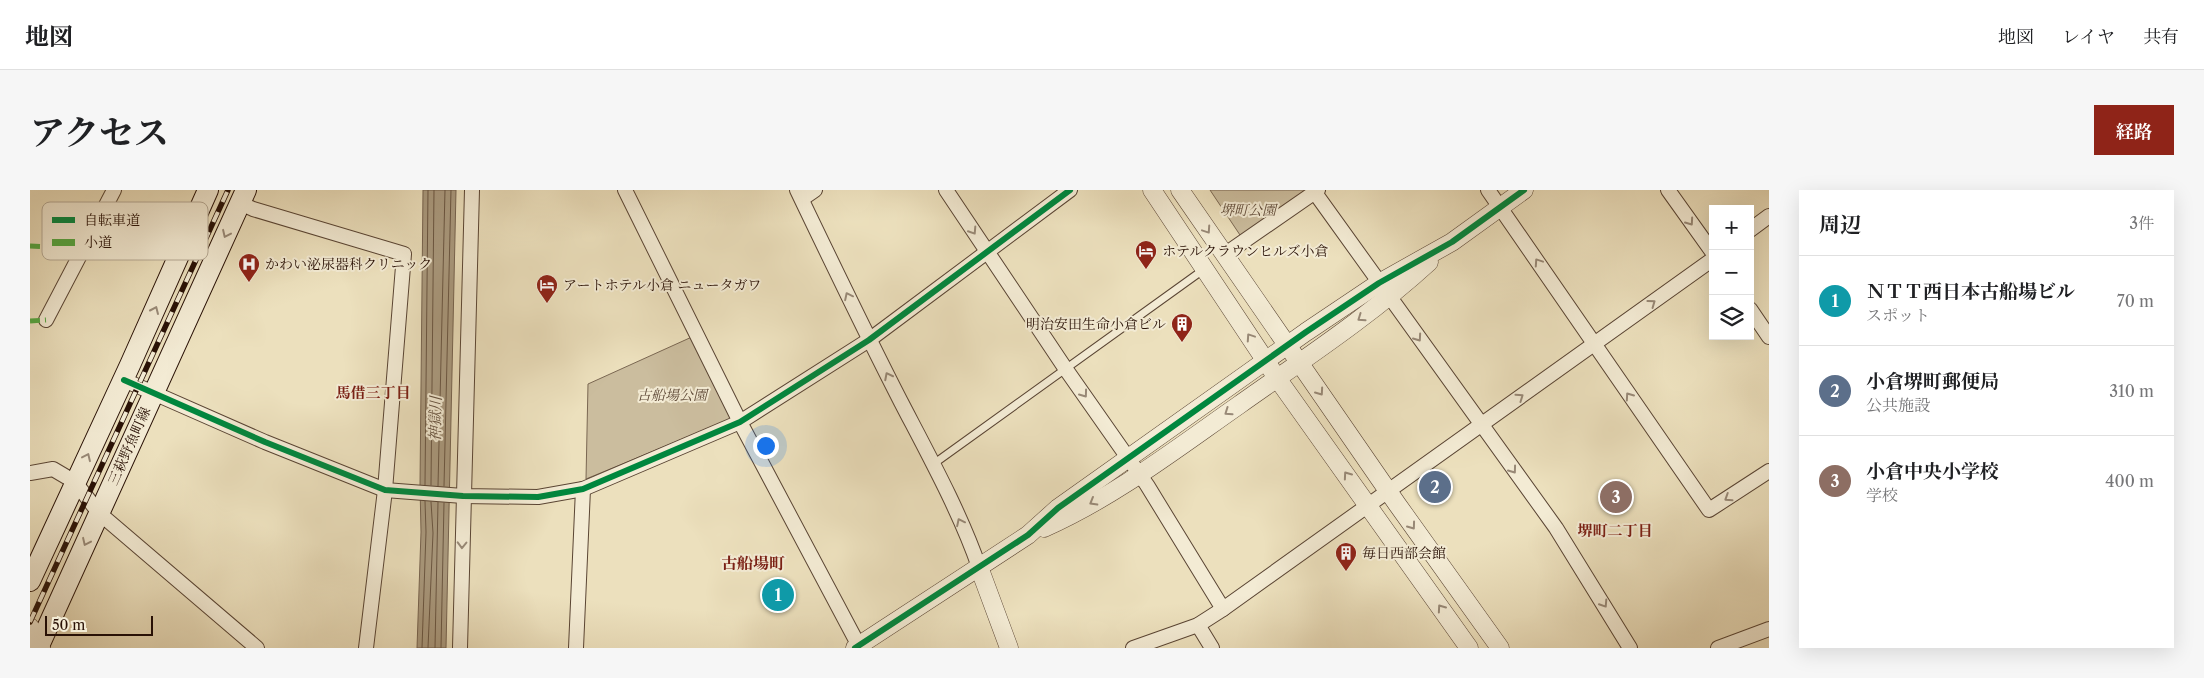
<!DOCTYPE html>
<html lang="ja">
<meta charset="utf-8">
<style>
body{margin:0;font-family:"Libre Caslon Text","Noto Serif JP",serif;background:#f6f6f6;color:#202124}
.controls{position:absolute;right:15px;top:15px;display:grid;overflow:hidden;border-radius:0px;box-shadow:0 5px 20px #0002}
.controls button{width:45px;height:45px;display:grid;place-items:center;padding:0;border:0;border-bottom:1px solid #e0e0e0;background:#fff;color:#202124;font:25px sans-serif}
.scale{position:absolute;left:15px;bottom:12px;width:108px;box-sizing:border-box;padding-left:5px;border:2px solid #291106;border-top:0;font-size:14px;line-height:18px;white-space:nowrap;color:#291106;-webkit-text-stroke:4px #f3ebd4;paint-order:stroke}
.you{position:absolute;left:735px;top:255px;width:18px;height:18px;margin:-12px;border:4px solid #fff;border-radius:50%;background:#1a73e8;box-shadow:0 0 0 8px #1a73e833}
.badge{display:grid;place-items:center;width:32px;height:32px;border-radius:50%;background:#8f2418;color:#fff;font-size:16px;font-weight:700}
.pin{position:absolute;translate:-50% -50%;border:2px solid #fff;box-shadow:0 1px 5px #0006}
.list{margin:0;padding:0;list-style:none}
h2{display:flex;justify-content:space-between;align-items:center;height:65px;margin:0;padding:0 20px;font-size:21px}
h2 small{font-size:16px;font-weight:400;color:#757577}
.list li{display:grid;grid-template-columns:32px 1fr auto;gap:15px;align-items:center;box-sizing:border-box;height:90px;padding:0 20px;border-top:1px solid #e0e0e0}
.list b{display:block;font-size:19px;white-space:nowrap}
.list p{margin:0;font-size:16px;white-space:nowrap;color:#757577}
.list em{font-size:16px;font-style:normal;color:#757577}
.icon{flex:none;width:28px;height:28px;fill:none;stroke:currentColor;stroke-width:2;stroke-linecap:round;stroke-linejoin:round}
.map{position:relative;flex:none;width:1739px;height:458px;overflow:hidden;border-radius:0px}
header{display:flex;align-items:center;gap:30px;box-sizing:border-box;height:70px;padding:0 25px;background:#fff;border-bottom:1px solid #e0e0e0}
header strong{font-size:24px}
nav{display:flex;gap:28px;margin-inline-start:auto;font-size:18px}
.intro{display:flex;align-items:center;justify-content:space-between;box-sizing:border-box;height:120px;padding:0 30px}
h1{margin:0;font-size:35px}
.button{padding:12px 22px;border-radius:0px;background:#8f2418;color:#fff;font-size:18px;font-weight:700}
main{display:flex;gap:30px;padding:0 30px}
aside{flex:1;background:#fff;border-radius:0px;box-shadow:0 5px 20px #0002}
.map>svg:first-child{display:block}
</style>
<header>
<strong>地図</strong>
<nav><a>地図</a><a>レイヤ</a><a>共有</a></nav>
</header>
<div class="intro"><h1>アクセス</h1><a class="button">経路</a></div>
<main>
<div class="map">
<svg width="1739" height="458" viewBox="0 0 1739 458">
<rect width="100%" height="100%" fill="#ece0bd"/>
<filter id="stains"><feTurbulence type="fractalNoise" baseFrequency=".004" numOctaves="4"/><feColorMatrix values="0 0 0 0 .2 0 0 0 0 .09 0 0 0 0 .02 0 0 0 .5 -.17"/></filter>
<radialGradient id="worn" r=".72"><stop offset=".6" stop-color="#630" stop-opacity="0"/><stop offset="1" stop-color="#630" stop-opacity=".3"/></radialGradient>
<!-- park -->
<g fill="#cbbd9e" stroke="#7a6752">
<path d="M 1180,0 L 1277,0 L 1212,48 Z"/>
<path d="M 664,146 L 701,229 L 556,289 L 558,194 Z"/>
</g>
<!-- water -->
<path fill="#aa9a7f" stroke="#76634f" d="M 393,0 L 426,0 L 416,458 L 387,458 L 391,342 L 390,295 Z"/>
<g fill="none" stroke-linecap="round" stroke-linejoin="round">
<!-- shore -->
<g stroke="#6a5642" stroke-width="1">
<path d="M 395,295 L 398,0"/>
<path d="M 401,295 L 404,0"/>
<path d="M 408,296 L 415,0"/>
<path d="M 414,296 L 421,0"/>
<path d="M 392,458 L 396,342 L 395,311"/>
<path d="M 398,458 L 403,343 L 401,312"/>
<path d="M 405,458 L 408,312"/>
<path d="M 411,458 L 414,313"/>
</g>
<!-- service casing -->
<g stroke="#5a4534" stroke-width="9">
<path id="service" d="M 902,275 L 1173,80"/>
</g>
<!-- minor casing -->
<g stroke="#5a4534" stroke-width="16">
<g id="minor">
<path d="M 595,0 L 710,232 L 829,456"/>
<path d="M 767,0 C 801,71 835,142 871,212 C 898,264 930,322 949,377"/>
<path d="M 916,0 L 1035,178 L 1117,295 L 1193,419"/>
<path d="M 1283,0 L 1526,338 L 1600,458"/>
<path d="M 1458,0 L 1679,320 L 1739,281"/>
<path d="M 1638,0 L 1683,63"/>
<path d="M 772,9 L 785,0"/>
<path d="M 210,13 L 223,19 L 374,64 L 355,300 L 336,458"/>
<path d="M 1720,40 L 1739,26"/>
<path d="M 1194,65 L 1288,0"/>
<path d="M 1720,119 L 1739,147"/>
<path d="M 16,130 L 84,0"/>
<path d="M 94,190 L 235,252 L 355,300 L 433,306 L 508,307 L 553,299 L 710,232 L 839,150 L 1040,0"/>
<path d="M 0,283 L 23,279 L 45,292 L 69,323 L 227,458"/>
<path d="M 1168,435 L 1182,458"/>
<path d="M 430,458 L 442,0"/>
<path d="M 546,458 L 553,299"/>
<path d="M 1103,458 L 1168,435 L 1193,419 L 1683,69"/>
<path d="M 1688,458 L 1739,439"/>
</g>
</g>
<!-- tertiary casing -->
<g stroke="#5a4534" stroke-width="19">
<g id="tertiary">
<path d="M 1122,0 L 1247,188 L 1439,458"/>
<path d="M 1150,0 L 1367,314 L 1470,458"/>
<path d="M 1014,338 C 1084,307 1146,259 1209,215 C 1274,169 1340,126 1399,72"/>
<path d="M 949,377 L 979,458"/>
<path d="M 0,437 L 11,458"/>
<path d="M 825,458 L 998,345 L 1028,318 L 1276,142 L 1349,93 L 1422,52 L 1494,0"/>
</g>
</g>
<!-- secondary casing -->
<g stroke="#291106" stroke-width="22">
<g id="secondary">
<path d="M 0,391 L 100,175 L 178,0"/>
<path d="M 8,458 L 216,0"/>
</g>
</g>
<!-- service -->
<use href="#service" stroke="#f3ebd4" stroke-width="7"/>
<!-- minor -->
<use href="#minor" stroke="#f3ebd4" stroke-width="14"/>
<!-- tertiary -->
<use href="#tertiary" stroke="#f3ebd4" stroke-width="18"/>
<!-- secondary -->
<use href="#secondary" stroke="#f3ebd4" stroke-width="20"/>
<!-- rail casing -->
<g stroke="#291106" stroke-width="5.5">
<path id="rail" d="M 0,432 L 198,0"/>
</g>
<!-- rail -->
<use href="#rail" stroke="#f3ebd4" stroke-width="4" stroke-dasharray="11" stroke-linecap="butt"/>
<!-- quiet -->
<g stroke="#53a840" stroke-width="5" stroke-dasharray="10 5" stroke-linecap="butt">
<path d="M 0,56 L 53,58"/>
<path d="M 0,131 L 16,130"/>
</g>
<!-- cycleway casing -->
<g stroke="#f3ebd4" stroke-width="9">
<g id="cycleway">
<path d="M 94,190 L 235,252 L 355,300 L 433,306 L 508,307 L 553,299 L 710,232 L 839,150 L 1040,0"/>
<path d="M 825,458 L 998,345 L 1028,318 L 1276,142 L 1349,93 L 1422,52 L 1494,0"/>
</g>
</g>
<!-- cycleway -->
<use href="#cycleway" stroke="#00873e" stroke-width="6"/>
</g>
<!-- one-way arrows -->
<defs><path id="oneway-chevron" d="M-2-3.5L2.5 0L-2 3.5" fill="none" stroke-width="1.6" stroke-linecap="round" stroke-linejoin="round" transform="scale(1.25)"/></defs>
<g stroke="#988977">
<use href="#oneway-chevron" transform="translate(1660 32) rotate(55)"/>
<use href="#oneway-chevron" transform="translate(1177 40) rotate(56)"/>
<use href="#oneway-chevron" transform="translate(943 41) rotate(57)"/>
<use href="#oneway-chevron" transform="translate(196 44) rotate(115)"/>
<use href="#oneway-chevron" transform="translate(1508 72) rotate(-124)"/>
<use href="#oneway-chevron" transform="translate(818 106) rotate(-116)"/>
<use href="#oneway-chevron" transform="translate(1622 113) rotate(-36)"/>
<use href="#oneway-chevron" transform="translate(125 120) rotate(-66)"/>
<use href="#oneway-chevron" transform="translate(1331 128) rotate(145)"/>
<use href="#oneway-chevron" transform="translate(1220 147) rotate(-124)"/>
<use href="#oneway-chevron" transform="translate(1388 148) rotate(55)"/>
<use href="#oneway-chevron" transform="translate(858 186) rotate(-117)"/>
<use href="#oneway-chevron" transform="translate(1290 202) rotate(55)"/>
<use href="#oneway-chevron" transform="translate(1054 204) rotate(54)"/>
<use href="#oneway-chevron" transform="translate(1599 206) rotate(-125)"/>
<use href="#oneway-chevron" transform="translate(1490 207) rotate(-35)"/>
<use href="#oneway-chevron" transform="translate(1198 222) rotate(145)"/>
<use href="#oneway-chevron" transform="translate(57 267) rotate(-65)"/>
<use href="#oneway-chevron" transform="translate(1483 280) rotate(54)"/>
<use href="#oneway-chevron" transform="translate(1317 285) rotate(-125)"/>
<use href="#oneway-chevron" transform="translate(1698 308) rotate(147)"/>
<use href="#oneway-chevron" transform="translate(1063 312) rotate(150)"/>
<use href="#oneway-chevron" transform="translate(930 332) rotate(-116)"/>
<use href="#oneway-chevron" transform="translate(1382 336) rotate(54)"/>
<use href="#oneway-chevron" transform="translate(56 352) rotate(115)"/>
<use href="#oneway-chevron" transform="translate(432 355) rotate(91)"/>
<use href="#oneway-chevron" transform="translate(1574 414) rotate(57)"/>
<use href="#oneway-chevron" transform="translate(1411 418) rotate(-125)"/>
</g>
<!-- icons -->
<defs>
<g id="hotel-pin" transform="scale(1.125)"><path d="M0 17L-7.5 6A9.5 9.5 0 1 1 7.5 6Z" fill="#8f2418" stroke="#f3ebd4"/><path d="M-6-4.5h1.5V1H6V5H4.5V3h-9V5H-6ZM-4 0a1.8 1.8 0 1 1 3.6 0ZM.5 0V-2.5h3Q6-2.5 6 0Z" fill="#fff"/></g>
<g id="hospital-pin" transform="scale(1.125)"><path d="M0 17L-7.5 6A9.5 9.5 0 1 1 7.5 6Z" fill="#8f2418" stroke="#f3ebd4"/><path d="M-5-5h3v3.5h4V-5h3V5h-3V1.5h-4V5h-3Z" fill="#fff"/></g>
<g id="building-pin" transform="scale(1.125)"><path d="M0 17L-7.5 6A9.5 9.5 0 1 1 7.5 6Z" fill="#8f2418" stroke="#f3ebd4"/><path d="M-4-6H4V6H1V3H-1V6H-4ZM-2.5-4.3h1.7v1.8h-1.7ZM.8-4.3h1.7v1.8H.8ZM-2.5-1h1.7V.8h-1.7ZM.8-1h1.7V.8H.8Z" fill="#fff"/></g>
</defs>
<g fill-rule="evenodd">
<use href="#hotel-pin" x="1116" y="61"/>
<use href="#hospital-pin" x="219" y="74"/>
<use href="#hotel-pin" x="517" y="95"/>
<use href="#building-pin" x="1152" y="134"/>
<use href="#building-pin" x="1316" y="363"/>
</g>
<g text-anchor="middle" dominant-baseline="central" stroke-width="4" stroke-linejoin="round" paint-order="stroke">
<!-- park labels -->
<g font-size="14" font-style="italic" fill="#624d3b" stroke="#f3ebd4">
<text x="1218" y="20">堺町公園</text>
<text x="642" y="205">古船場公園</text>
</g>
<!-- poi labels -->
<g font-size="14" fill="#291106" stroke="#f3ebd4" text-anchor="start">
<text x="1132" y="61">ホテルクラウンヒルズ小倉</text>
<text x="235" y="74">かわい泌尿器科クリニック</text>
<text x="533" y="95">アートホテル小倉 ニュータガワ</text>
<text x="1136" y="134" text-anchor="end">明治安田生命小倉ビル</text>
<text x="1332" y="363">毎日西部会館</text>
</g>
<!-- street labels -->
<g font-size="14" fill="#291106" stroke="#f3ebd4">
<text transform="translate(99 256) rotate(-66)">三萩野魚町線</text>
</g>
<!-- neighbourhood labels -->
<g font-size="15" font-weight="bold" fill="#7a1f14" stroke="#f3ebd4">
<text x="343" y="202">馬借三丁目</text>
<text x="1585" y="340">堺町二丁目</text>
</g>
<!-- water labels -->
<g font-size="15" font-style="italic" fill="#634f3c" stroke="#f3ebd4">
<text transform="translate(405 229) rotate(-89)">神獄川</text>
</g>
<!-- quarter labels -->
<g font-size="16" font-weight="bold" fill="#7a1f14" stroke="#f3ebd4">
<text x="723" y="373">古船場町</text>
</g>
</g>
<!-- legend -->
<rect x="12" y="12" width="166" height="58" rx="8" fill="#f3ebd4" stroke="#b6aa96" stroke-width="1"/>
<rect x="22" y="27" width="23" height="6" fill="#00873e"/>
<rect x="22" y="49" width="23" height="7" fill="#53a840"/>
<g font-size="14" fill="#291106">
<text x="54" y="35">自転車道</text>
<text x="54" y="57">小道</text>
</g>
<rect width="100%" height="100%" filter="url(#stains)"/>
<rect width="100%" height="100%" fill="url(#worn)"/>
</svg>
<div class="controls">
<button>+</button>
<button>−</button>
<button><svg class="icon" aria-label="layers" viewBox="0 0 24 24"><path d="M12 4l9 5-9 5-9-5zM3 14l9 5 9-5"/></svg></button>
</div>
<div class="scale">50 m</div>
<div class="you"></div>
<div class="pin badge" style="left:748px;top:405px;background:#0f9aa8">1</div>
<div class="pin badge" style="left:1405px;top:297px;background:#5c6f8a">2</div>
<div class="pin badge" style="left:1586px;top:307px;background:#8d6e63">3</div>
</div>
<aside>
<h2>周辺<small>3件</small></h2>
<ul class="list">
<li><span class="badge" style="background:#0f9aa8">1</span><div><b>ＮＴＴ西日本古船場ビル</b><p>スポット</p></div><em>70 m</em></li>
<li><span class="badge" style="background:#5c6f8a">2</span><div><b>小倉堺町郵便局</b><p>公共施設</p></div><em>310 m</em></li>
<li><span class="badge" style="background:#8d6e63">3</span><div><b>小倉中央小学校</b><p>学校</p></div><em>400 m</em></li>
</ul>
</aside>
</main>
